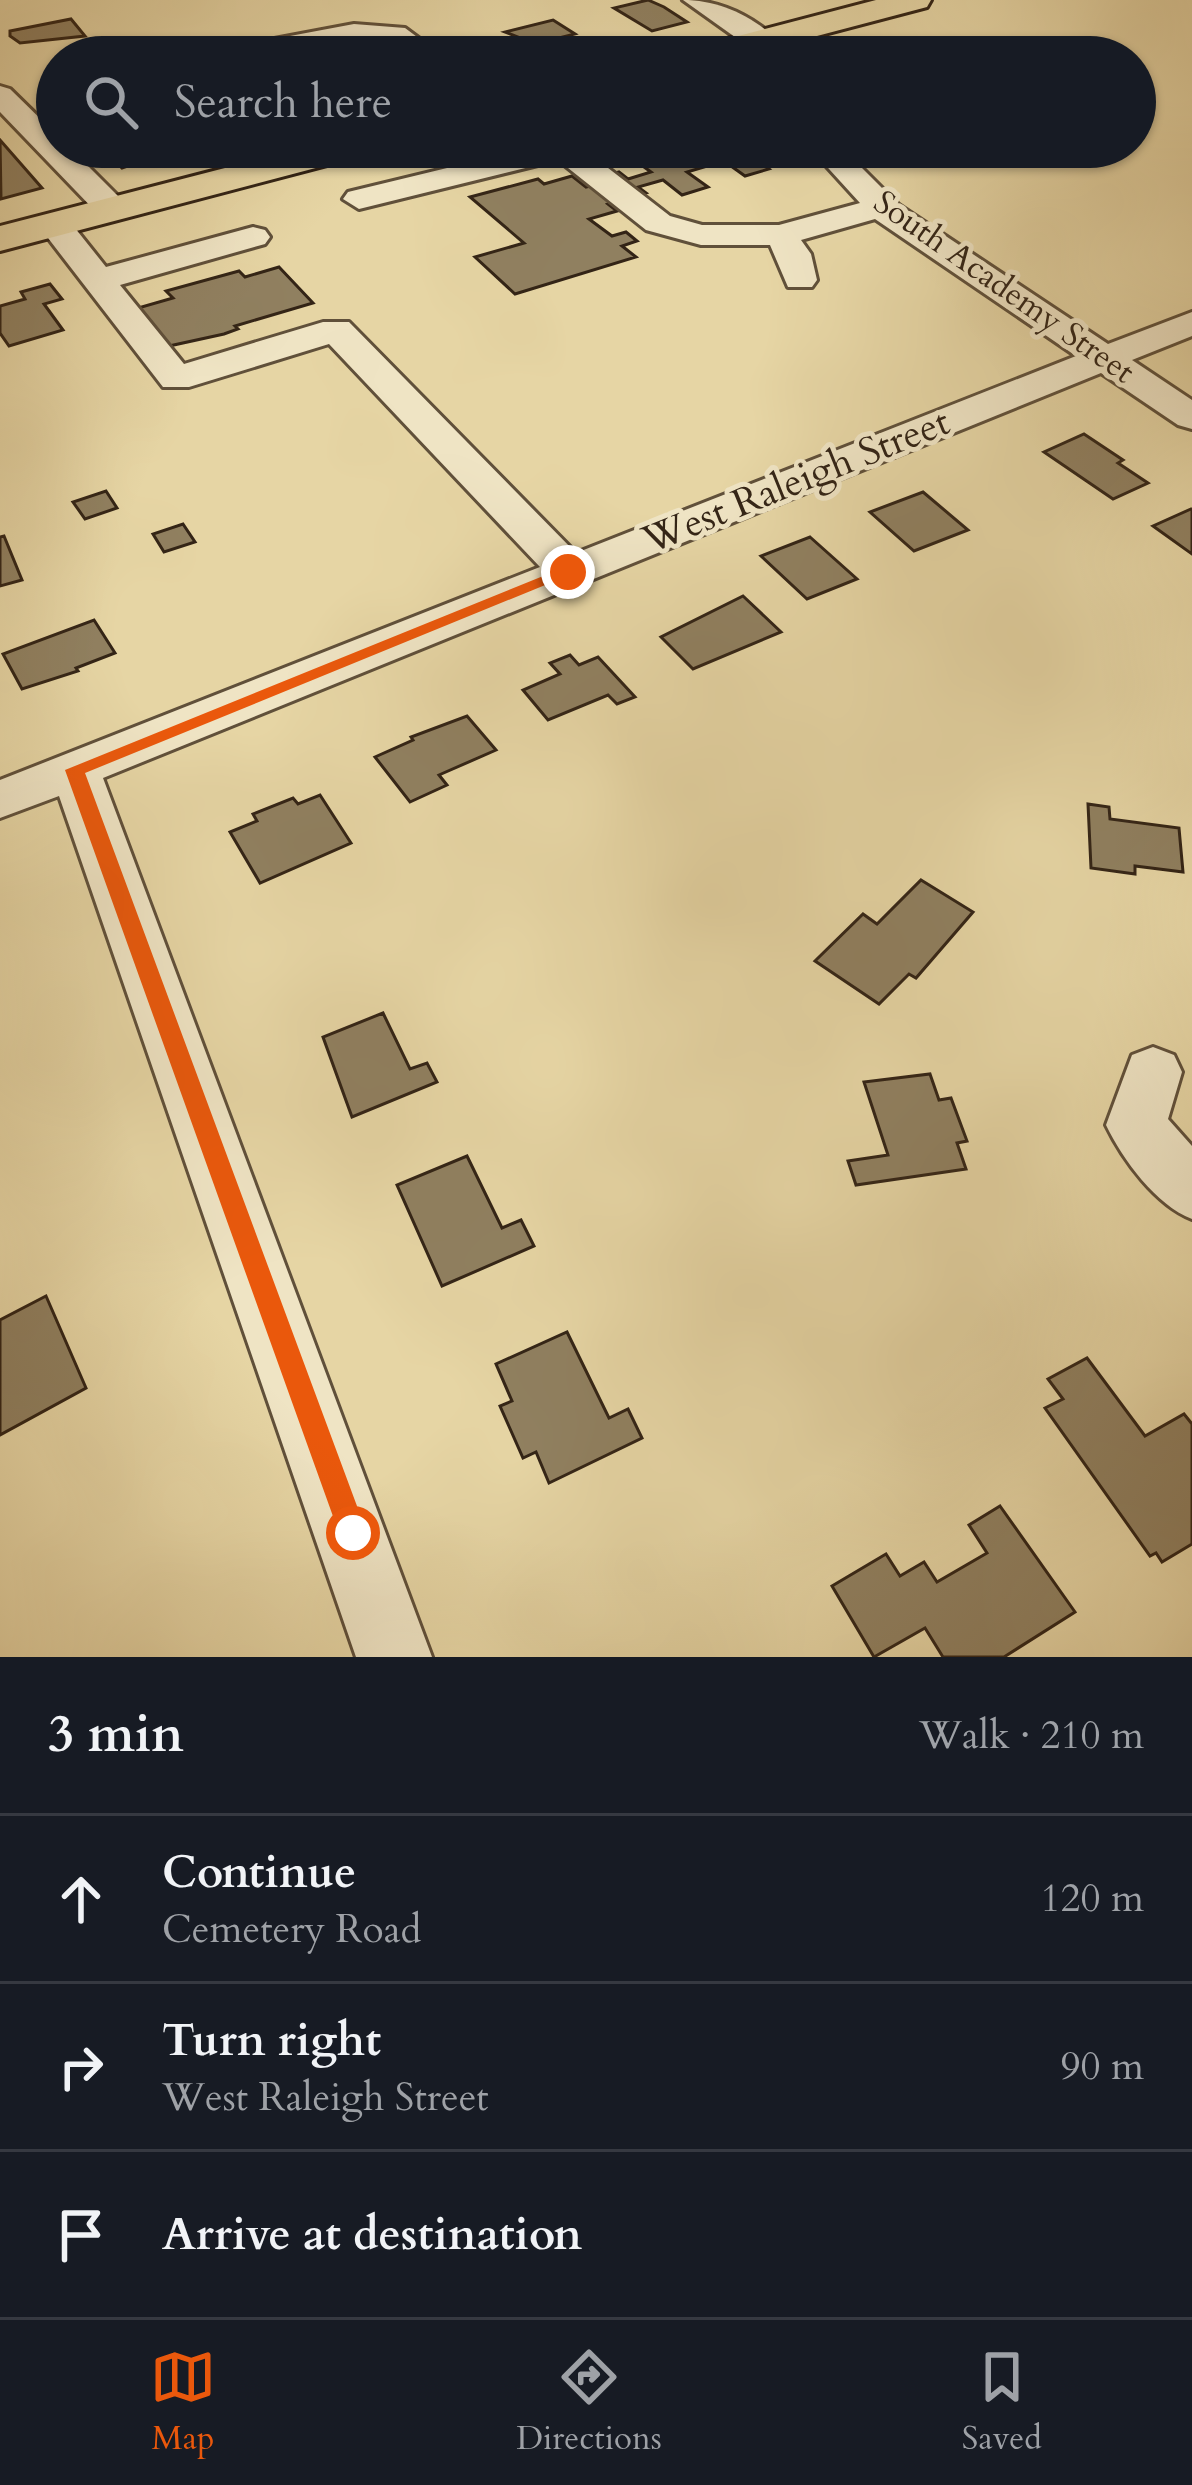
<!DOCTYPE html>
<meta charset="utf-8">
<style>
body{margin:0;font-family:Cardo,serif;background:#242831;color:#f1f3f6}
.stop{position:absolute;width:36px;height:36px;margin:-27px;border:9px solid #ea580c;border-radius:50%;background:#fff}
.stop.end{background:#ea580c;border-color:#fff;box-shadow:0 3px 12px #0008}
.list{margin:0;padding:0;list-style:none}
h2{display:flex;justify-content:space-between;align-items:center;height:156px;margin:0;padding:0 48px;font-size:51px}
h2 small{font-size:39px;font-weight:400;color:#9ea1a6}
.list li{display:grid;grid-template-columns:78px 1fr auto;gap:36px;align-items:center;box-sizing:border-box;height:168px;padding:0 48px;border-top:3px solid #363941}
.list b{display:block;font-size:45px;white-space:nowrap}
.list p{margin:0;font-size:39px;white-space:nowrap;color:#9ea1a6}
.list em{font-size:39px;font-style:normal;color:#9ea1a6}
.icon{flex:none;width:66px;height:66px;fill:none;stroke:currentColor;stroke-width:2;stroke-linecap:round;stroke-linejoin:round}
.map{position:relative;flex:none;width:1192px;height:1657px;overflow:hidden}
.search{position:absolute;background:#171b24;box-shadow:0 3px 9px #0004;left:36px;right:36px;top:36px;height:132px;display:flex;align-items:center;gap:30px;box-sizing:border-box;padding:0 42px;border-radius:66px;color:#9ea1a6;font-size:45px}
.sheet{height:660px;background:#171b24}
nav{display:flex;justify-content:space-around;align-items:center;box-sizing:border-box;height:168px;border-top:3px solid #363941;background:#171b24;font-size:33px;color:#9ea1a6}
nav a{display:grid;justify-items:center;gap:6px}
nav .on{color:#ea580c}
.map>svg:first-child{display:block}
</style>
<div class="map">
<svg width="1192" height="1657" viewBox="0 0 1192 1657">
<rect width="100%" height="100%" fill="#e6d5a4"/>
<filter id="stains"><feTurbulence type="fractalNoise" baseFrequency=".00167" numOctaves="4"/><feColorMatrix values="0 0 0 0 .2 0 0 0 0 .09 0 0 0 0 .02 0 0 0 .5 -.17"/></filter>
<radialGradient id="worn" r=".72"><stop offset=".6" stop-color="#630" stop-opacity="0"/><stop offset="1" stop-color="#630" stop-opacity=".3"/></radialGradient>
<!-- building -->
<g fill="#908060" stroke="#332416" stroke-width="3">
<path d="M 648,0 L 664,7 L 687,22 L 652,31 L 614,8 Z"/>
<path d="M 71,19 L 85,36 L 20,43 L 10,36 L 10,31 Z"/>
<path d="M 553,20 L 575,34 L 535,44 L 505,32 Z"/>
<path d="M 337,38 L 360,57 L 300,57 L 314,54 L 304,45 Z"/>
<path d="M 878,43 L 903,57 L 825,57 Z"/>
<path d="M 0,140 L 42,188 L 1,199 Z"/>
<path d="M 102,147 L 183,147 L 122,168 Z"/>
<path d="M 654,147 L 740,147 L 769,169 L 745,176 L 724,161 L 687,172 L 708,187 L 682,195 L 663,180 L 638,187 L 646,193 L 608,204 L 617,211 L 589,219 L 612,236 L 626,232 L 637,241 L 622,246 L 636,257 L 515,294 L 475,257 L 524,243 L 470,197 L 538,179 L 544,184 L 572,176 L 586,187 L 594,185 L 588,181 L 619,172 L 628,179 L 651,172 L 626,154 Z"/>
<path d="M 279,267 L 313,303 L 235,326 L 238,329 L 224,334 L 169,346 L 138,308 L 173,298 L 166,291 L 239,271 L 245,277 Z"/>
<path d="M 50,284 L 62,299 L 44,304 L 63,330 L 9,346 L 0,333 L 0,306 L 25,299 L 21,292 Z"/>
<path d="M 1084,434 L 1123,460 L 1118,463 L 1148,483 L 1113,499 L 1044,452 Z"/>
<path d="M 106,491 L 117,508 L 85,519 L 73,502 Z"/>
<path d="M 923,492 L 968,530 L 914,551 L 870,512 Z"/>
<path d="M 1191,509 L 1192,510 L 1192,554 L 1153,526 Z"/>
<path d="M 183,524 L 195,542 L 164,552 L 153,534 Z"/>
<path d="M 4,536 L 22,580 L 0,586 L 0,537 Z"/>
<path d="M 810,537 L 857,579 L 807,599 L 761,556 Z"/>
<path d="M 743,596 L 781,632 L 693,669 L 661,637 Z"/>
<path d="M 94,620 L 115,653 L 76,668 L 78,671 L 22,689 L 3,654 Z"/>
<path d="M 570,655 L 579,665 L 598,657 L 635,697 L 617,704 L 608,695 L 548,720 L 523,690 L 560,674 L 550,663 Z"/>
<path d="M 467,716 L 496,750 L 439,775 L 447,785 L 410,802 L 375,757 L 413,740 L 411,737 Z"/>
<path d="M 320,795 L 351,843 L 260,883 L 230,832 L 257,821 L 253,814 L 293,798 L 298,804 Z"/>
<path d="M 1088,804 L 1109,807 L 1110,819 L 1179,828 L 1183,872 L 1135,866 L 1135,874 L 1091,868 Z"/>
<path d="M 921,880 L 973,912 L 916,978 L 909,974 L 879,1004 L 815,961 L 863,914 L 877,924 Z"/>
<path d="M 383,1013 L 410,1069 L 427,1063 L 437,1082 L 352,1117 L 323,1037 Z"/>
<path d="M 930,1074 L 939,1100 L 951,1098 L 967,1141 L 957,1143 L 966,1169 L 856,1185 L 848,1161 L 888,1155 L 864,1082 Z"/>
<path d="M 467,1156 L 502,1228 L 521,1220 L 534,1246 L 442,1286 L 397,1185 Z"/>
<path d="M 46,1296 L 86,1388 L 0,1435 L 0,1320 Z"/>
<path d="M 567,1332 L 609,1418 L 628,1409 L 642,1438 L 549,1483 L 536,1452 L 523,1458 L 500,1406 L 512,1401 L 496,1364 Z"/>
<path d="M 1087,1358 L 1145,1436 L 1184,1414 L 1192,1424 L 1192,1544 L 1162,1562 L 1156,1553 L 1150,1556 L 1045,1408 L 1063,1399 L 1048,1379 Z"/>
<path d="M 1000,1506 L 1075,1612 L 1004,1657 L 943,1657 L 925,1628 L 874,1657 L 832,1586 L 886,1554 L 900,1576 L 924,1562 L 937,1582 L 987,1553 L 969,1525 Z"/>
</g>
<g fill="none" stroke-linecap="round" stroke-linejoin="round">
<!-- minor casing -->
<g stroke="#60503a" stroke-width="6">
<g id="minor">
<path d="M 683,0 C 725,0 766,22 792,57 L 763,57 Z"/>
<path d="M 354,24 L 405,28 L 444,57 L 411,57 L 388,42 L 354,40 L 266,57 L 207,57 L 221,49 Z"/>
<path d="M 0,86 L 10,89 L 57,135 L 57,147 L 69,147 L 124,202 L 128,209 L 124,216 L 100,216 L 0,112 Z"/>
<path d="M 534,147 L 581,147 L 670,216 L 702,225 L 779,225 L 860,203 L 809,147 L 841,147 L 899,205 L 1108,344 L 1192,312 L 1192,336 L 1132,360 L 1192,400 L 1192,429 L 1178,425 L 1101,373 L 103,778 L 432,1657 L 356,1657 L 59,796 L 0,818 L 0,780 L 540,567 L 329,344 L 189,387 L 163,387 L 38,225 L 55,215 L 67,218 L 106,267 L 253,227 L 265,230 L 270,237 L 265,244 L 120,285 L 184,364 L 323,322 L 349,322 L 576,553 L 1076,356 L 875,219 L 801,240 L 811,254 L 817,280 L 812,287 L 788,287 L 770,245 L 701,245 L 646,230 L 558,160 L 359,209 L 343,199 L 348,192 Z"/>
<path d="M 1153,1047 L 1174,1055 L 1182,1072 L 1168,1119 L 1192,1146 L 1192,1219 C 1156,1205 1123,1160 1106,1125 L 1132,1055 Z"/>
</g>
</g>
<!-- major casing -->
<g stroke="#332416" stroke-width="6">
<g id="major">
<path d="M 876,0 L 931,0 L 927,7 L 737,57 L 680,57 L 685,50 Z"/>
<path d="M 306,147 L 370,147 L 365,155 L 0,251 L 0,226 Z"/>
</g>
</g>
<!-- minor -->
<use href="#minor" fill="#efe4c4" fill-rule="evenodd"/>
<!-- major -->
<use href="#major" fill="#e6d5a4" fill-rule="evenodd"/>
</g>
<!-- route -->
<path fill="#ea580c" d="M 563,568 L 577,572 L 85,773 L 367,1533 L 363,1542 L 353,1546 L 343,1542 L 339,1533 L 65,770 Z"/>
<g text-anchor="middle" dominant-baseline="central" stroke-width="10" stroke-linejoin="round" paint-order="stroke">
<!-- far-street labels -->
<g font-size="33" fill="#332416" stroke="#efe4c4">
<text transform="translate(1004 287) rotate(35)">South Academy Street</text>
</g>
<!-- street labels -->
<g font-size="39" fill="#332416" stroke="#efe4c4">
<text transform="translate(796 481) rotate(-22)">West Raleigh Street</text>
</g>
</g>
<rect width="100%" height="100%" filter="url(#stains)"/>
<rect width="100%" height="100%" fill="url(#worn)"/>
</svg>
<div class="stop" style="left:353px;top:1533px"></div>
<div class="stop end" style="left:568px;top:572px"></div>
<div class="search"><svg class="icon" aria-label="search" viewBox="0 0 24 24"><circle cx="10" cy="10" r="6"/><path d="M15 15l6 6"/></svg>Search here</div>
</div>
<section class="sheet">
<h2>3 min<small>Walk · 210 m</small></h2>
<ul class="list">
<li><svg class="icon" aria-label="ahead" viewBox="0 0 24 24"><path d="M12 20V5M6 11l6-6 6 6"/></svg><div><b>Continue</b><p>Cemetery Road</p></div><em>120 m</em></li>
<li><svg class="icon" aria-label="right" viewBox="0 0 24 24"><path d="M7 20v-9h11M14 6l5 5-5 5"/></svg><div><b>Turn right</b><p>West Raleigh Street</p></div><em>90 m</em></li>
<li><svg class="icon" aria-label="arrive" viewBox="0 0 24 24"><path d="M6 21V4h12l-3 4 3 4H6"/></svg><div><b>Arrive at destination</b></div></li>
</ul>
</section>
<nav>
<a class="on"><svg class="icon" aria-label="map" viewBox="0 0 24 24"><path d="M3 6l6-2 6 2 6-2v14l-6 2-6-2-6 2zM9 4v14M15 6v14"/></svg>Map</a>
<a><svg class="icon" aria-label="directions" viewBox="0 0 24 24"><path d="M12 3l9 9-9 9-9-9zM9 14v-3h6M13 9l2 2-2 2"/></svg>Directions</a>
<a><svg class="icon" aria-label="saved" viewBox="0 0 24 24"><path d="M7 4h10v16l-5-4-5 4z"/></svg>Saved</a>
</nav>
